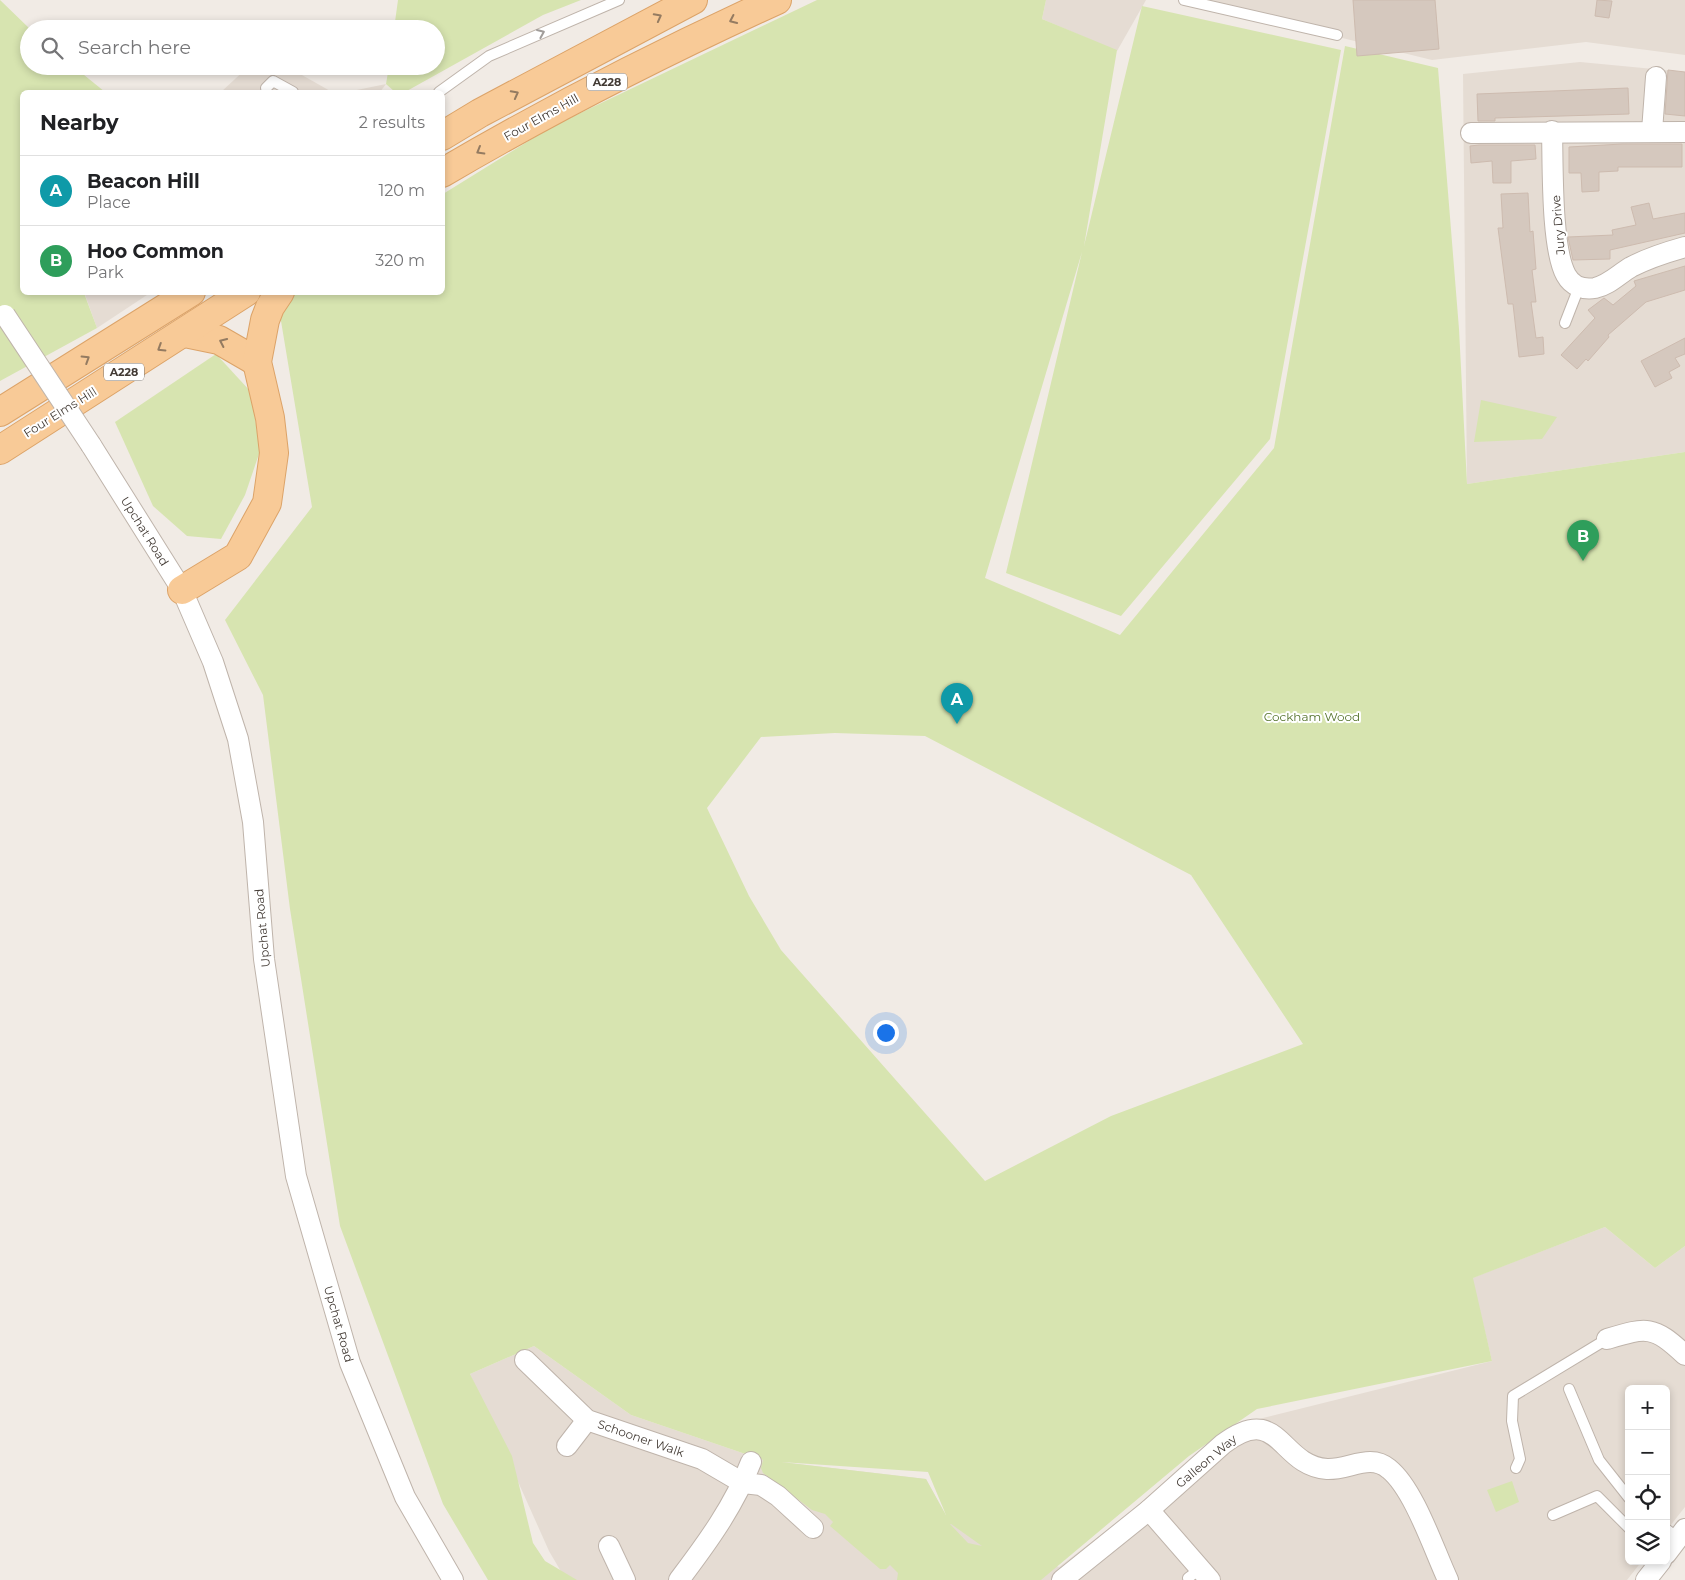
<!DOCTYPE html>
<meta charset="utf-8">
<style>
body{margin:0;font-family:Montserrat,sans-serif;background:#f6f6f6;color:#202124}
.controls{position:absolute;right:15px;bottom:15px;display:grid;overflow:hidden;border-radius:8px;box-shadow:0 2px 8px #0003}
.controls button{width:45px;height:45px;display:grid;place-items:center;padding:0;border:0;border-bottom:1px solid #e0e0e0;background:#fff;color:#202124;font:25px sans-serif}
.you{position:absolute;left:885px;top:1032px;width:18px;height:18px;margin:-12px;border:4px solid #fff;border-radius:50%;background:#1a73e8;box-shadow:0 0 0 8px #1a73e833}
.badge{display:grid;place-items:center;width:32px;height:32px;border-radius:50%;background:#ee2029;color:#fff;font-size:16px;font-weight:700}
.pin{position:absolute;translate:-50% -41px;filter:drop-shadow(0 1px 2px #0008)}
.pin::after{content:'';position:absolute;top:26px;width:18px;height:15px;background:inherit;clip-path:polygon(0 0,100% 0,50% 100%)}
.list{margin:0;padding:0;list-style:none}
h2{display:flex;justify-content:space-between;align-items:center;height:65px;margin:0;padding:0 20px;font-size:21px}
h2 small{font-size:16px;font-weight:400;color:#757577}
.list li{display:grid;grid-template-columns:32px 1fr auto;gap:15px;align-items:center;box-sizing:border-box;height:70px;padding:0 20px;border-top:1px solid #e0e0e0}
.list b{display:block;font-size:19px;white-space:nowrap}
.list p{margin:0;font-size:16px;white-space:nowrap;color:#757577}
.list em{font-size:16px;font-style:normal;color:#757577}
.icon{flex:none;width:28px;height:28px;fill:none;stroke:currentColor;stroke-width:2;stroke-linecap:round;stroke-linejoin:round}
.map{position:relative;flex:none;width:1685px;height:1580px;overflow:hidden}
.search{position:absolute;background:#fff;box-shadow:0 2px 8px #0003;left:20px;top:20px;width:425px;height:55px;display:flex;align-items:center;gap:12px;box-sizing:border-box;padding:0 18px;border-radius:28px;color:#757577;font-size:19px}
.panel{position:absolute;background:#fff;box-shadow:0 2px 8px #0003;left:20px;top:90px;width:425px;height:205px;border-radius:8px}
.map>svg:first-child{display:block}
</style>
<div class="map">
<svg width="1685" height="1580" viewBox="0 0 1685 1580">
<rect width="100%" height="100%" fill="#f1ebe5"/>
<!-- residential -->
<g fill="#e5dcd3">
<path d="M 1046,0 L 1146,0 L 1117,51 L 1042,19 Z"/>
<path d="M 1187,0 L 1685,0 L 1685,55 L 1586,42 L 1432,60 Z"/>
<path d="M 1580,62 L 1685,72 L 1685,452 L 1467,484 L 1463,74 Z"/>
<path d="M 249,66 L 286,66 L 332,92 L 221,92 Z"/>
<path d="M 386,84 L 380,92 L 347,92 Z"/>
<path d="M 84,292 L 150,293 L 97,328 Z"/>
<path d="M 1605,1227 L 1655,1268 L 1685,1246 L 1685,1507 L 1666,1531 L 1666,1389 L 1629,1389 L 1629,1561 L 1642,1561 L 1627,1580 L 566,1580 L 549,1551 L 470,1374 L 534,1346 L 631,1415 L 763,1460 L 926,1479 L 949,1522 L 1059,1567 L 1247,1422 L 1492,1361 L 1472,1278 Z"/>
</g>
<!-- green -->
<g fill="#d7e4b0" fill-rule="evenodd">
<path d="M 0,0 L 30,29 L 29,66 L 73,66 L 105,92 L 22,92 L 22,292 L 84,293 L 97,328 L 0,381 Z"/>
<path d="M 398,0 L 581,0 L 543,15 L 405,92 L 395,92 L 386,84 L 389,66 L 436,66 L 436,29 L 394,29 Z"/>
<path d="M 817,0 L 1046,0 L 1042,19 L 1117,50 L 1084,246 L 1142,6 L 1341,50 L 1270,439 L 1121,616 L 1006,573 L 1082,252 L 985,578 L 1120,635 L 1274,448 L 1345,46 L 1438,68 L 1459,329 L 1467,484 L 1685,452 L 1685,1246 L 1655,1268 L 1605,1227 L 1473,1278 L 1492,1361 L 1257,1409 L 1189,1456 L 1041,1580 L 897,1580 L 898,1573 L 890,1565 L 886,1569 L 880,1569 L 830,1526 L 833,1522 L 825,1514 L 812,1510 L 763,1473 L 761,1468 L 763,1460 L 631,1415 L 534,1346 L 470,1374 L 512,1456 L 533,1543 L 545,1561 L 577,1580 L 488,1580 L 443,1504 L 340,1226 L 290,909 L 263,695 L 225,620 L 312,507 L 277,297 L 285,292 L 442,292 L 443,194 L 551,127 ZM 835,733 L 925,736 L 1191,875 L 1303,1044 L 1111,1116 L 985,1181 L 781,950 L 749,896 L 707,808 L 761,737 ZM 781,1462 L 928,1472 L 946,1515 L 926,1479 ZM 950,1524 L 951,1524 L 982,1546 L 968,1543 Z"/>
<path d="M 216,354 L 251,392 L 260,451 L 245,495 L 221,539 L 187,536 L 153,506 L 115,422 Z"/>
<path d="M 1481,400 L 1557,417 L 1542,439 L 1474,442 Z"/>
<path d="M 1512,1481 L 1519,1502 L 1496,1512 L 1487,1490 Z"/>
</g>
<!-- building -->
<g fill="#d5c8be" stroke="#cdbbaf">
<path d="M 1353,0 L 1435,0 L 1439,49 L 1357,56 Z"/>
<path d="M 1597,0 L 1612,1 L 1609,18 L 1595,16 Z"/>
<path d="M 1668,70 L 1685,72 L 1685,116 L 1665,114 Z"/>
<path d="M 1628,88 L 1629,114 L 1495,118 L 1495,121 L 1478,121 L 1477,94 Z"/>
<path d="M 1622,144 L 1682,144 L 1682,167 L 1618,167 L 1618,171 L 1599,172 L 1599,191 L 1582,192 L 1581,173 L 1569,173 L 1569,147 Z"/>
<path d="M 1479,145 L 1535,145 L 1536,159 L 1511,161 L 1511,183 L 1493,183 L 1492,161 L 1471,163 L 1470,146 Z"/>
<path d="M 1528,193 L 1530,232 L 1533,231 L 1536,269 L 1532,270 L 1536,302 L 1531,302 L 1536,338 L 1543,337 L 1544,354 L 1519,357 L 1513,304 L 1508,304 L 1498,228 L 1503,228 L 1501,194 Z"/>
<path d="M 1649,203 L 1653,219 L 1685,213 L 1685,233 L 1610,250 L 1610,259 L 1573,260 L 1568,237 L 1613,235 L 1612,230 L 1636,225 L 1631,207 Z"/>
<path d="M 1685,266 L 1685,290 L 1646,302 L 1608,335 L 1609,337 L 1588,361 L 1586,359 L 1577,369 L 1561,355 L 1595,318 L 1588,310 L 1604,298 L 1613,305 L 1636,286 L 1634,281 Z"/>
<path d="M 1685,338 L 1685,354 L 1675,358 L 1680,366 L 1669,372 L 1672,378 L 1655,387 L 1641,361 Z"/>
</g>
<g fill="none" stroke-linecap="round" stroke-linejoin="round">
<!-- service casing -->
<g stroke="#bfb4ab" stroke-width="12">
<g id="service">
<path d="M 1184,0 L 1337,35"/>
<path d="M 266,88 L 273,81 L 293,92"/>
<path d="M 439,92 L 489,56 L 619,0"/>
<path d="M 1565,323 L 1579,287"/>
<path d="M 1569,1389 L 1599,1460 L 1629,1498"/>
<path d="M 1516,1468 L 1520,1459 L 1512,1421 L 1513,1396 L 1607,1339"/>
<path d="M 1553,1515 L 1597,1496 L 1629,1528"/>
<path d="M 1666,1529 L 1678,1538"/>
<path d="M 1188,1578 L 1200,1569"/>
</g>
</g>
<!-- minor casing -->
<g stroke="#bfb4ab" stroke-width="22">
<g id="minor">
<path d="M 1552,131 C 1553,164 1551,248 1566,275 C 1572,286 1583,290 1595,288 C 1609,285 1619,274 1631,267 C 1648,258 1667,252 1685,247"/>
<path d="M 1652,131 L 1656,77"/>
<path d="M 1471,133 L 1685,132"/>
<path d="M 91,445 L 182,590 L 213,662 L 238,739 L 253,822 L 264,959 L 296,1176 L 350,1363 L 405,1497 L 453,1580"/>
<path d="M 1607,1339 C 1647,1327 1653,1325 1685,1355"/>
<path d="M 525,1360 L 587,1420 L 702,1459 L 743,1483 L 761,1485 L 778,1496 L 813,1528"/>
<path d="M 567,1446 L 587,1420"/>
<path d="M 1149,1510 L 1210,1580"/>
<path d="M 609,1546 L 625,1580"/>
<path d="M 1666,1554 L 1685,1529"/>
<path d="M 679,1580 C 707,1543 734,1506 751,1462"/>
<path d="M 1062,1580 L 1149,1510 L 1223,1444 C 1280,1401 1279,1466 1327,1469 C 1349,1470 1370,1453 1389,1469 C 1414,1489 1434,1550 1448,1580"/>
<path d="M 1646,1580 L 1661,1561"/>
</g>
</g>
<!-- primary casing -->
<g stroke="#dca368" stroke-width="30">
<g id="primary">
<path d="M 442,136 L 480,113 L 693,0"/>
<path d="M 442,173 C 551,109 663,52 777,0"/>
<path d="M 185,333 L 219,340 L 257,362"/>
<path d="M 0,412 L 191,292"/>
<path d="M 0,450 L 246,292"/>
<path d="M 182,590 L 238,556 L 267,503 L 274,453 L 270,418 L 257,362 L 265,320 L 270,307 L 280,292"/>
</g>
</g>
<!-- service -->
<use href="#service" stroke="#fff" stroke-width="10"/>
<!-- minor -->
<use href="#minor" stroke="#fff" stroke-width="20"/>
<!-- primary -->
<use href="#primary" stroke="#f8ca97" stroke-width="28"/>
<!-- minor-bridge casing -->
<g stroke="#bfb4ab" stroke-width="22" stroke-linecap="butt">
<path id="minor-bridge" d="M 5,315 L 91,445"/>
</g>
<!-- minor-bridge -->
<use href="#minor-bridge" stroke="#fff" stroke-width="20"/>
</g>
<!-- one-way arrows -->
<defs><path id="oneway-chevron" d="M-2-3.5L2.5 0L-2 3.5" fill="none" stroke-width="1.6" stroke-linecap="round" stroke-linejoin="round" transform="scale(1.25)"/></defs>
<g stroke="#947b61">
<use href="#oneway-chevron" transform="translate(658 17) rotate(-28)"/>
<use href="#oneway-chevron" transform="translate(733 20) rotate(155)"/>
<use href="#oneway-chevron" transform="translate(515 94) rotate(-28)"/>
<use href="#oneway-chevron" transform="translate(480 151) rotate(150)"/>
<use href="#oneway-chevron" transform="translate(223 342) rotate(-155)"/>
<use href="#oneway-chevron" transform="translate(161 348) rotate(148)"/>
<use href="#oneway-chevron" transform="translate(86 359) rotate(-32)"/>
</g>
<use stroke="#a19d9a" href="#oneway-chevron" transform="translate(541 33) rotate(-23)"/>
<g text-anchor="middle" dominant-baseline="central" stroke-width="4" stroke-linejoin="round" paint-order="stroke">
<!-- shield labels -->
<g fill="#fff" stroke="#7b7672" stroke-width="1">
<rect x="587" y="73.5" width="40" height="17" rx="4"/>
<rect x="104" y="363.5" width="40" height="17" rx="4"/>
</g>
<g font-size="11" font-weight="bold" fill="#433b35">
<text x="607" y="82">A228</text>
<text x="124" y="372">A228</text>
</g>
<!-- street labels -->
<g font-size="12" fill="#433b35" stroke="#fff">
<text transform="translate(541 117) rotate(-29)">Four Elms Hill</text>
<text transform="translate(1558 225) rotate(-95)">Jury Drive</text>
<text transform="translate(60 412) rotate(-32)">Four Elms Hill</text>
<text transform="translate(145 531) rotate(58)">Upchat Road</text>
<text transform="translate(262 928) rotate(-95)">Upchat Road</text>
<text transform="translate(339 1324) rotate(74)">Upchat Road</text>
<text transform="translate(641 1438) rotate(19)">Schooner Walk</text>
<text transform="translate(1206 1461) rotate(-40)">Galleon Way</text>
</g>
<!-- park labels -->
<g font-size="12" fill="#54722c" stroke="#fff">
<text x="1312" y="716">Cockham Wood</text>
</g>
</g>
</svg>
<div class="controls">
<button>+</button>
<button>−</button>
<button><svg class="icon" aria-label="locate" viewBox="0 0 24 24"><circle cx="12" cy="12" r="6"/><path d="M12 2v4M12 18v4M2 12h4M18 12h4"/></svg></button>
<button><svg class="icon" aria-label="layers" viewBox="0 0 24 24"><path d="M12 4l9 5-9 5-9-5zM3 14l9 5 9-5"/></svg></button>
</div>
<div class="you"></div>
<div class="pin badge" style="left:957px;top:724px;background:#0f9aa8">A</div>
<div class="pin badge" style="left:1583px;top:561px;background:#2e9e5b">B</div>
<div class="search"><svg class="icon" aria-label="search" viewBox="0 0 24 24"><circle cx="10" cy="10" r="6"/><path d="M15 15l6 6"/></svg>Search here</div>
<section class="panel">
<h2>Nearby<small>2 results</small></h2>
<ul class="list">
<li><span class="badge" style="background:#0f9aa8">A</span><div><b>Beacon Hill</b><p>Place</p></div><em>120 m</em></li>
<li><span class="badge" style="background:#2e9e5b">B</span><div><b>Hoo Common</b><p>Park</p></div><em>320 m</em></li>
</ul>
</section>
</div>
